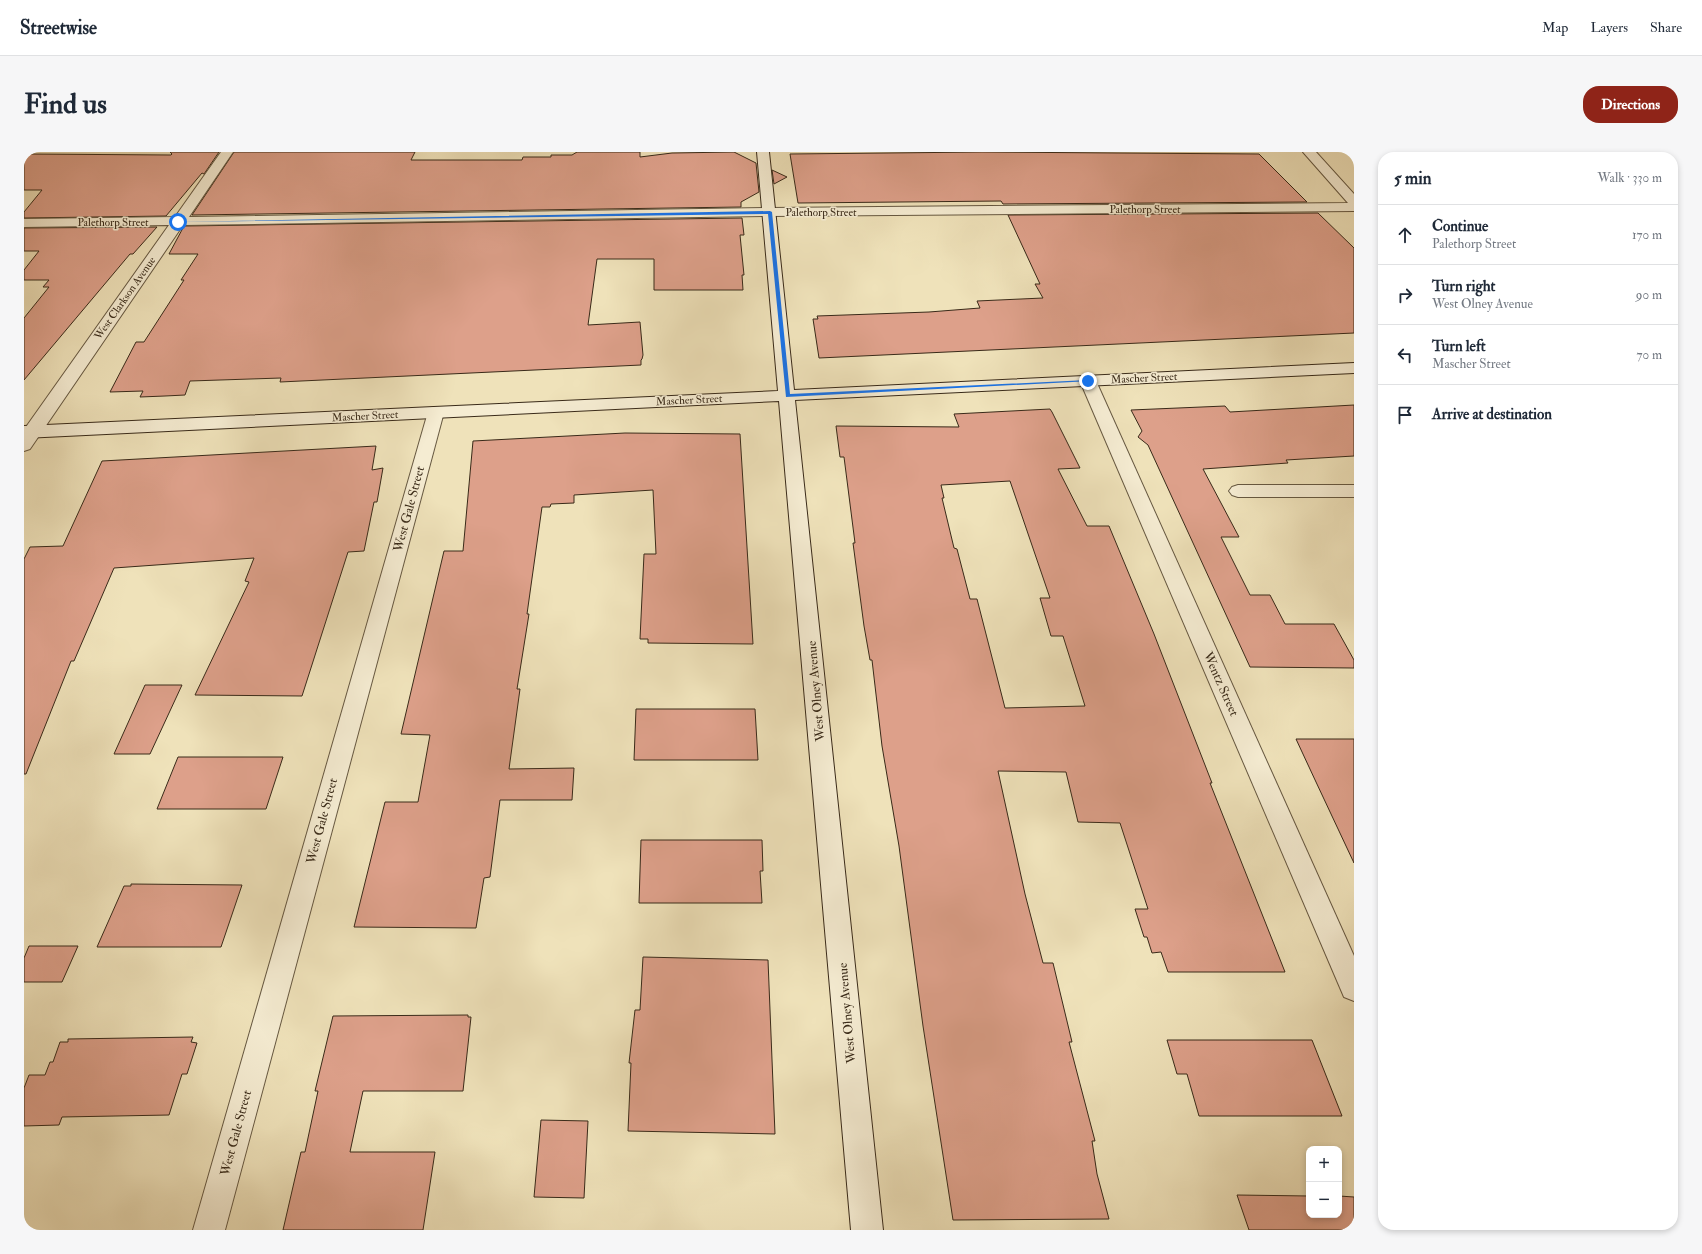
<!DOCTYPE html>
<meta charset="utf-8">
<style>
body{margin:0;font-family:"IM FELL Double Pica",serif;background:#f6f6f7;color:#1f2937}
.controls{position:absolute;right:12px;bottom:12px;display:grid;overflow:hidden;border-radius:8px;box-shadow:0 2px 6px #0003}
.controls button{width:36px;height:36px;display:grid;place-items:center;padding:0;border:0;border-bottom:1px solid #e0e1e3;background:#fff;color:#1f2937;font:20px sans-serif}
.stop{position:absolute;width:12px;height:12px;margin:-9px;border:3px solid #1a73e8;border-radius:50%;background:#fff}
.stop.end{background:#1a73e8;border-color:#fff;box-shadow:0 1px 4px #0008}
.list{margin:0;padding:0;list-style:none}
h2{display:flex;justify-content:space-between;align-items:center;height:52px;margin:0;padding:0 16px;font-size:17px}
h2 small{font-size:13px;font-weight:400;color:#747a83}
.list li{display:grid;grid-template-columns:26px 1fr auto;gap:12px;align-items:center;box-sizing:border-box;height:60px;padding:0 16px;border-top:1px solid #e0e1e3}
.list b{display:block;font-size:15px;white-space:nowrap}
.list p{margin:0;font-size:13px;white-space:nowrap;color:#747a83}
.list em{font-size:13px;font-style:normal;color:#747a83}
.icon{flex:none;width:22px;height:22px;fill:none;stroke:currentColor;stroke-width:2;stroke-linecap:round;stroke-linejoin:round}
.map{position:relative;flex:none;width:1330px;height:1078px;overflow:hidden;border-radius:16px}
header{display:flex;align-items:center;gap:24px;box-sizing:border-box;height:56px;padding:0 20px;background:#fff;border-bottom:1px solid #e0e1e3}
header strong{font-size:19px}
nav{display:flex;gap:22px;margin-inline-start:auto;font-size:14px}
.intro{display:flex;align-items:center;justify-content:space-between;box-sizing:border-box;height:96px;padding:0 24px}
h1{margin:0;font-size:28px}
.button{padding:10px 18px;border-radius:16px;background:#8f2418;color:#fff;font-size:14px;font-weight:700}
main{display:flex;gap:24px;padding:0 24px}
aside{flex:1;background:#fff;border-radius:16px;box-shadow:0 2px 6px #0003}
.map>svg:first-child{display:block}
</style>
<header>
<strong>Streetwise</strong>
<nav><a>Map</a><a>Layers</a><a>Share</a></nav>
</header>
<div class="intro"><h1>Find us</h1><a class="button">Directions</a></div>
<main>
<div class="map">
<svg width="1330" height="1078" viewBox="0 0 1330 1078">
<rect width="100%" height="100%" fill="#efe2ba"/>
<filter id="stains"><feTurbulence type="fractalNoise" baseFrequency=".005" numOctaves="4"/><feColorMatrix values="0 0 0 0 .2 0 0 0 0 .09 0 0 0 0 .02 0 0 0 .5 -.17"/></filter>
<radialGradient id="worn" r=".72"><stop offset=".6" stop-color="#630" stop-opacity="0"/><stop offset="1" stop-color="#630" stop-opacity=".3"/></radialGradient>
<!-- building -->
<g fill="#dda08a" stroke="#392a19" fill-rule="evenodd">
<path d="M 146,0 L 195,0 L 180,22 L 178,21 L 142,64 L 0,66 L 0,60 L 18,38 L 0,38 L 0,2 L 147,3 L 148,2 Z"/>
<path d="M 210,0 L 391,0 L 387,8 L 498,8 L 499,5 L 527,5 L 527,3 L 548,3 L 553,0 L 616,0 L 616,5 L 648,1 L 710,0 L 732,11 L 735,40 L 717,50 L 717,55 L 168,63 Z"/>
<path d="M 958,0 L 1235,2 L 1283,50 L 979,52 L 977,49 L 774,51 L 766,2 Z"/>
<path d="M 748,18 L 763,25 L 750,32 Z"/>
<path d="M 1294,61 L 1330,96 L 1330,181 L 795,206 L 789,167 L 794,167 L 793,164 L 905,160 L 956,156 L 953,149 L 1019,146 L 1011,132 L 1016,132 L 984,63 Z"/>
<path d="M 718,66 L 720,83 L 716,83 L 720,123 L 718,123 L 719,138 L 630,138 L 630,107 L 573,107 L 564,173 L 616,170 L 619,203 L 618,207 L 617,208 L 617,213 L 256,230 L 257,226 L 166,229 L 161,243 L 141,244 L 116,245 L 119,239 L 86,240 L 112,190 L 120,190 L 160,128 L 157,128 L 174,102 L 145,102 L 160,74 Z"/>
<path d="M 133,75 L 109,102 L 106,102 L 0,228 L 0,166 L 25,135 L 19,135 L 25,128 L 0,128 L 0,118 L 15,99 L 0,99 L 0,76 Z"/>
<path d="M 1330,253 L 1330,304 L 1262,308 L 1264,311 L 1179,317 L 1215,385 L 1197,385 L 1226,443 L 1246,443 L 1261,472 L 1310,472 L 1330,508 L 1330,516 L 1226,515 L 1124,293 L 1114,285 L 1118,279 L 1107,258 L 1201,254 L 1206,260 Z"/>
<path d="M 1026,257 L 1028,260 L 1056,316 L 1034,317 L 1063,374 L 1085,374 L 1130,482 L 1188,631 L 1186,631 L 1261,820 L 1144,820 L 1137,800 L 1128,801 L 1123,785 L 1120,785 L 1111,757 L 1124,757 L 1096,671 L 1054,670 L 1042,620 L 974,619 L 1001,742 L 1019,811 L 1029,811 L 1048,890 L 1045,890 L 1071,989 L 1068,989 L 1073,1022 L 1085,1067 L 929,1068 L 899,874 L 875,694 L 858,594 L 848,508 L 846,508 L 840,474 L 829,391 L 831,391 L 820,305 L 816,305 L 812,274 L 935,275 L 930,262 ZM 986,329 L 1026,446 L 1016,446 L 1027,484 L 1039,484 L 1061,554 L 981,556 L 953,447 L 946,447 L 933,397 L 930,396 L 918,346 L 920,346 L 917,333 Z"/>
<path d="M 601,281 L 716,282 L 729,492 L 624,491 L 624,487 L 616,487 L 620,402 L 632,402 L 629,338 L 550,343 L 550,351 L 527,352 L 526,355 L 518,355 L 503,462 L 505,462 L 493,537 L 496,537 L 485,617 L 550,616 L 548,648 L 476,648 L 466,725 L 460,726 L 452,776 L 330,775 L 361,650 L 394,650 L 406,583 L 377,582 L 420,399 L 439,399 L 449,289 Z"/>
<path d="M 352,294 L 348,318 L 359,316 L 353,350 L 350,350 L 340,399 L 324,400 L 278,544 L 171,543 L 225,430 L 221,429 L 230,406 L 90,416 L 50,509 L 47,509 L 2,622 L 0,622 L 0,407 L 6,395 L 39,394 L 78,309 Z"/>
<path d="M 121,533 L 158,533 L 126,602 L 90,602 Z"/>
<path d="M 612,557 L 731,557 L 734,608 L 610,608 Z"/>
<path d="M 1272,587 L 1330,587 L 1330,711 L 1292,630 Z"/>
<path d="M 154,605 L 259,605 L 242,657 L 133,657 Z"/>
<path d="M 617,688 L 738,688 L 739,719 L 736,719 L 738,751 L 615,751 Z"/>
<path d="M 107,732 L 218,733 L 197,795 L 73,795 L 100,734 L 107,734 Z"/>
<path d="M 5,794 L 54,794 L 38,830 L 0,830 L 0,806 Z"/>
<path d="M 619,805 L 744,808 L 751,982 L 604,979 L 607,911 L 605,911 L 611,858 L 616,858 Z"/>
<path d="M 444,863 L 444,865 L 447,865 L 439,939 L 339,939 L 326,1000 L 411,1000 L 399,1078 L 259,1078 L 277,1000 L 281,1000 L 294,939 L 291,939 L 309,864 Z"/>
<path d="M 169,885 L 167,890 L 173,891 L 163,922 L 158,922 L 145,963 L 38,965 L 35,973 L 0,974 L 0,936 L 5,923 L 21,923 L 26,910 L 29,910 L 36,890 L 44,890 L 44,887 Z"/>
<path d="M 1143,888 L 1288,888 L 1318,964 L 1175,964 L 1163,922 L 1153,922 Z"/>
<path d="M 517,968 L 564,969 L 560,1046 L 510,1045 Z"/>
<path d="M 1213,1043 L 1285,1044 L 1285,1063 L 1315,1063 L 1315,1044 L 1330,1045 L 1330,1078 L 1225,1078 Z"/>
</g>
<g fill="none" stroke-linecap="round" stroke-linejoin="round">
<!-- lane casing -->
<g stroke="#665841" stroke-width="2">
<path id="lane" d="M 1214,333 L 1330,333 L 1330,345 L 1214,345 L 1208,343 L 1205,339 L 1208,335 Z"/>
</g>
<!-- street casing -->
<g stroke="#665841" stroke-width="2">
<g id="street">
<path d="M 197,0 L 209,0 L 165,65 L 746,56 L 1324,51 L 1279,0 L 1292,0 L 1330,42 L 1330,59 L 746,64 L 159,73 L 6,297 L 0,299 L 0,278 L 2,275 L 145,73 L 0,75 L 0,67 L 151,65 Z"/>
<path d="M 1064,224 L 1070,225 L 1072,229 L 1330,804 L 1330,849 L 1320,845 L 1056,229 L 1058,225 Z"/>
<path d="M 412,255 L 418,256 L 420,260 L 201,1078 L 169,1078 L 404,260 L 406,256 Z"/>
</g>
</g>
<!-- secondary casing -->
<g stroke="#392a19" stroke-width="2">
<path id="secondary" d="M 733,0 L 745,0 L 770,238 L 1330,211 L 1330,221 L 771,248 L 859,1078 L 827,1078 L 755,249 L 0,286 L 0,274 L 754,239 Z"/>
</g>
<!-- lane -->
<use href="#lane" fill="#f5ecd2" fill-rule="evenodd"/>
<!-- street -->
<use href="#street" fill="#f5ecd2" fill-rule="evenodd"/>
<!-- secondary -->
<use href="#secondary" fill="#f5ecd2" fill-rule="evenodd"/>
</g>
<!-- route -->
<path fill="#1a73e8" d="M 746,59 L 748,60 L 766,242 L 1064,228 L 1067,229 L 762,245 L 744,62 L 152,70 Z"/>
<g text-anchor="middle" dominant-baseline="central" stroke-width="3" stroke-linejoin="round" paint-order="stroke">
<!-- far-street labels -->
<g font-size="11" fill="#392a19" stroke="#f5ecd2">
<text x="1121" y="57">Palethorp Street</text>
<text x="797" y="60">Palethorp Street</text>
<text x="89" y="70">Palethorp Street</text>
<text transform="translate(101 146) rotate(-55)">West Clarkson Avenue</text>
<text transform="translate(1120 226) rotate(-3)">Mascher Street</text>
<text transform="translate(665 248) rotate(-3)">Mascher Street</text>
<text transform="translate(341 264) rotate(-3)">Mascher Street</text>
</g>
<!-- street labels -->
<g font-size="13" fill="#392a19" stroke="#f5ecd2">
<text transform="translate(385 357) rotate(-75)">West Gale Street</text>
<text transform="translate(1197 532) rotate(66)">Wentz Street</text>
<text transform="translate(792 539) rotate(-95)">West Olney Avenue</text>
<text transform="translate(298 669) rotate(-75)">West Gale Street</text>
<text transform="translate(823 861) rotate(-95)">West Olney Avenue</text>
<text transform="translate(212 981) rotate(-75)">West Gale Street</text>
</g>
</g>
<rect width="100%" height="100%" filter="url(#stains)"/>
<rect width="100%" height="100%" fill="url(#worn)"/>
</svg>
<div class="controls">
<button>+</button>
<button>−</button>
</div>
<div class="stop" style="left:154px;top:70px"></div>
<div class="stop end" style="left:1064px;top:229px"></div>
</div>
<aside>
<h2>5 min<small>Walk · 330 m</small></h2>
<ul class="list">
<li><svg class="icon" aria-label="ahead" viewBox="0 0 24 24"><path d="M12 20V5M6 11l6-6 6 6"/></svg><div><b>Continue</b><p>Palethorp Street</p></div><em>170 m</em></li>
<li><svg class="icon" aria-label="right" viewBox="0 0 24 24"><path d="M7 20v-9h11M14 6l5 5-5 5"/></svg><div><b>Turn right</b><p>West Olney Avenue</p></div><em>90 m</em></li>
<li><svg class="icon" aria-label="left" viewBox="0 0 24 24"><path d="M17 20v-9H6M10 6l-5 5 5 5"/></svg><div><b>Turn left</b><p>Mascher Street</p></div><em>70 m</em></li>
<li><svg class="icon" aria-label="arrive" viewBox="0 0 24 24"><path d="M6 21V4h12l-3 4 3 4H6"/></svg><div><b>Arrive at destination</b></div></li>
</ul>
</aside>
</main>
